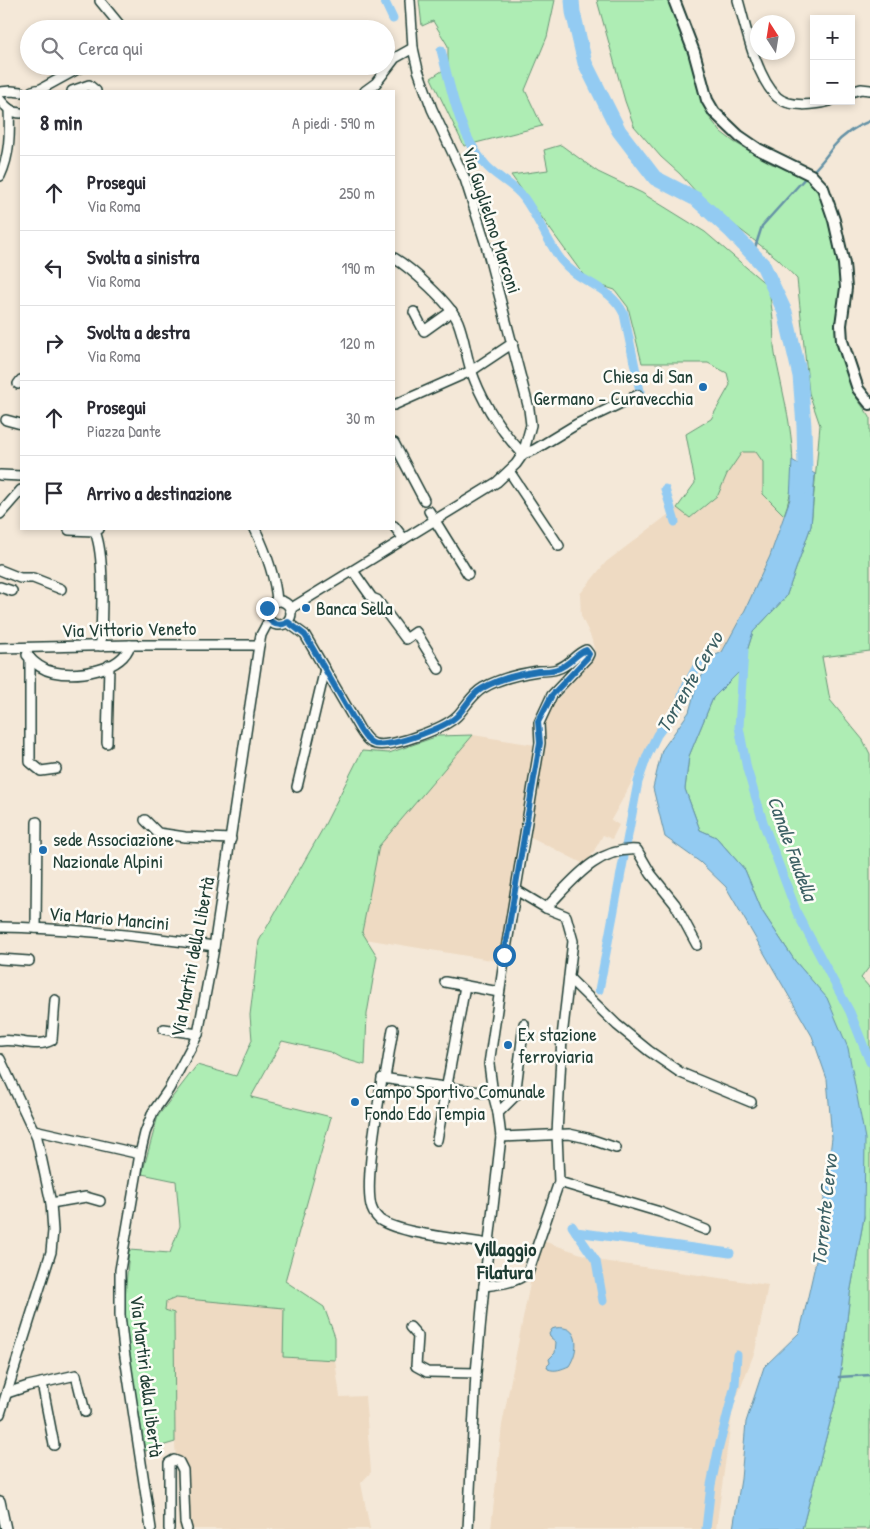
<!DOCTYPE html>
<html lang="it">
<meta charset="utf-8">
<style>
body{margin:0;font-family:"Patrick Hand",sans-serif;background:#f7f7f7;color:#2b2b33}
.controls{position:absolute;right:15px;top:15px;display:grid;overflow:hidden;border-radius:0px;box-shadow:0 2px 8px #0003}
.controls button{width:45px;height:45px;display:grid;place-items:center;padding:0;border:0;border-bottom:1px solid #e1e1e2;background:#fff;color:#2b2b33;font:25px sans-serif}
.compass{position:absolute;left:750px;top:15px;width:45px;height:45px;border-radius:50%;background:#fff;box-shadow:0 2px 8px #0003;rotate:348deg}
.stop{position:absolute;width:15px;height:15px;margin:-11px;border:4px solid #1f6fb2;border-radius:50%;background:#fff}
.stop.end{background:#1f6fb2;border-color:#fff;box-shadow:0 1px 5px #0008}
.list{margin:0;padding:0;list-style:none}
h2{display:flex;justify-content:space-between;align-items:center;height:65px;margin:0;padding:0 20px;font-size:21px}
h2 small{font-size:16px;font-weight:400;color:#7c7c81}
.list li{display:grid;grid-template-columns:32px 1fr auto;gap:15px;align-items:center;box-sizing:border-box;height:75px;padding:0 20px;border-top:1px solid #e1e1e2}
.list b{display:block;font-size:19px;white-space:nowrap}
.list p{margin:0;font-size:16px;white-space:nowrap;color:#7c7c81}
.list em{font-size:16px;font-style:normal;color:#7c7c81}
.icon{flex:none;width:28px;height:28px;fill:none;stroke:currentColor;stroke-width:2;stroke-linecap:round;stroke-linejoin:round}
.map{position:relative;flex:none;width:870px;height:1529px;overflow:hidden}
.search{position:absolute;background:#fff;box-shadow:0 2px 8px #0003;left:20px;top:20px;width:375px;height:55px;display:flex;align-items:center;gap:12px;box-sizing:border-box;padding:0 18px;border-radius:28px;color:#7c7c81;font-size:19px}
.panel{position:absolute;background:#fff;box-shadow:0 2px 8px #0003;left:20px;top:90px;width:375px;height:440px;border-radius:0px}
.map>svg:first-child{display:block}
</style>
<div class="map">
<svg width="870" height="1529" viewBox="0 0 870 1529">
<rect width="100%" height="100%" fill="#f4e8d8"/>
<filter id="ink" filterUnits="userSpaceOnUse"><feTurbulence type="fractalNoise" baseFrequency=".02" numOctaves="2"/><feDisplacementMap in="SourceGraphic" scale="10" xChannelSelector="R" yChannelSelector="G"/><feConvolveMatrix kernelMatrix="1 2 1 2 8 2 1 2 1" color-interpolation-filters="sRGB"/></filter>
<g filter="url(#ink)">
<!-- built -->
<g fill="#eedac2">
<path d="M 742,452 L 756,452 L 763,462 L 763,494 L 784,515 L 770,556 L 745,610 L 722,652 L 709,646 L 675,713 L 668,710 L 626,793 L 611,820 L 619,825 L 612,839 L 603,835 L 586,865 L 529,836 L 516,890 L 503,962 L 365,939 L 362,932 L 379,846 L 473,735 L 535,745 L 546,712 L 596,656 L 591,637 L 581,616 L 580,594 L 606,562 L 677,508 L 691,518 L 718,495 L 727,474 Z"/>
<path d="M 543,1241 L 602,1261 L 768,1285 L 755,1351 L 733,1407 L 716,1529 L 491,1529 L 502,1425 L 532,1273 Z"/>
<path d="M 176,1298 L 284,1308 L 284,1357 L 335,1360 L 340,1397 L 365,1396 L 371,1472 L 361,1483 L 370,1529 L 179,1529 L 175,1442 L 174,1314 L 165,1310 L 166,1302 Z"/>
</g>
<!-- green -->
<g fill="#aeedb4" stroke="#669574">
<path d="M 419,0 L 555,0 L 547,37 L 525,90 L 542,126 L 464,146 L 431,78 L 448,67 L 448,46 L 433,21 L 422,26 Z"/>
<path d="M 597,0 L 669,0 L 692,65 L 698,89 L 709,117 L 721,132 L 734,142 L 772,164 L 801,171 L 821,190 L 838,264 L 841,287 L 835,323 L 836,342 L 853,393 L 870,417 L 870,651 L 822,657 L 830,700 L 863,740 L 870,754 L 870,966 L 861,978 L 870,988 L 870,1529 L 802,1529 L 839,1388 L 850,1294 L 864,1217 L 827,999 L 795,961 L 762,911 L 745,870 L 716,837 L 700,830 L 685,789 L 689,756 L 713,698 L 741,670 L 753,632 L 786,597 L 811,526 L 820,425 L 809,393 L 797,279 L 778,259 L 706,203 L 680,174 L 661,157 L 634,126 L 625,101 Z"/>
<path d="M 561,145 L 598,172 L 642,193 L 705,232 L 768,286 C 770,297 772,308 773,320 C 774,331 773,343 775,354 C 785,406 804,464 784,515 L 763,494 L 763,462 L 756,452 L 742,452 L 727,474 L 718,495 L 690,518 L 677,508 L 695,483 L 686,434 L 711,419 L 730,385 L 727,373 L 708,363 L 642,363 L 628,307 L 615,290 L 593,283 L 579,269 L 511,175 L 548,170 L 544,150 Z"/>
<path d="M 473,735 L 379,846 L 362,932 L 377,956 L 367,1014 L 365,1065 L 341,1058 L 330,1052 L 282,1041 L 251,1097 L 331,1117 L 285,1281 L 324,1307 L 335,1337 L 335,1360 L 283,1357 L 284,1308 L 176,1298 L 166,1302 L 165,1310 L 174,1313 L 175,1442 L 145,1451 L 134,1386 L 124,1311 L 129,1250 L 170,1253 L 180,1226 L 176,1181 L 142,1174 L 158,1116 L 197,1065 L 236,1076 L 252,1040 L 250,1015 L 259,941 L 322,830 L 362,751 L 389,753 L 438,736 Z"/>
</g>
<!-- water -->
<g fill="#93cbf2" stroke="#6592a6">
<path d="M 792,460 L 815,474 L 811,526 L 786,597 L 753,632 L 741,670 L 713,698 L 689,756 L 685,789 L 700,830 L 716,837 L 745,870 L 762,911 L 795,961 L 827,998 L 848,1048 L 865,1139 L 864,1217 L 850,1294 L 839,1388 L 802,1529 L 733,1529 L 741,1479 L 746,1422 L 764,1367 L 800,1332 L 816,1261 L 832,1138 L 827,1079 L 812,1036 L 726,887 L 700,862 L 665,837 L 653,788 L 662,750 L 689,712 L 697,684 L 714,656 L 722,652 L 745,610 L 770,556 L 790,499 Z"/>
<path d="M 555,1328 C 581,1324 579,1351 569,1366 C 562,1369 555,1372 548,1369 L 547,1366 L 550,1363 L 549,1359 L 555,1353 L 556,1342 L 550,1337 L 549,1334 L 552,1329 Z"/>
</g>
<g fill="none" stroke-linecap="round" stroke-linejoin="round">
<!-- stream -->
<g stroke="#6592a6" stroke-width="2.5">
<path d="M 812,172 C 821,164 826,156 833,147 C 843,135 856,126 870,121"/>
<path d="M 753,254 L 762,226 L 806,177"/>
<path d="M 839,1377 L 870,1375"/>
</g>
<!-- canal -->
<g stroke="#93cbf2" stroke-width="9">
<path d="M 384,0 L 393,19"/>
<path d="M 441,50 C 451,88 458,132 484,163 C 495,177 513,183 524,198 C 538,217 547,241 561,260 C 580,284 610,285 624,314 L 640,391"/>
<path d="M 665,489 L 675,522"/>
<path d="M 744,651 L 739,727 L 747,769 L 764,825 L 797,913 L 850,1012 L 870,1062"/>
<path d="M 626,846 L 638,782 L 647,756 L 657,735 L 680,704 L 683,692 L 700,661"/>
<path d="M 599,990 L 624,857"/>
<path d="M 572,1226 L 576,1232 L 730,1253"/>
<path d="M 576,1232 L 596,1261 L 603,1301"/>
<path d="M 706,1529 L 711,1485 L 718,1451 L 735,1385 L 737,1355"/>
</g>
<!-- river -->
<path stroke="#93cbf2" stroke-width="15" d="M 572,0 L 573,12 L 585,63 L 619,131 L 655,178 L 696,199 L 732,232 L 763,265 L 785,312 L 800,376 L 804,426 L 805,469 L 803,487"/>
<!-- minor casing -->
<g stroke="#1f3d34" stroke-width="12">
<g id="minor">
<path d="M 738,0 C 746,28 756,77 777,97 C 789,108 815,105 830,101"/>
<path d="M 100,1 L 123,29"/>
<path d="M 32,91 L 41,89 L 83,66"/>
<path d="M 72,91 L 89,85 L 96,91"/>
<path d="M 365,91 L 376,83 L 395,58 L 413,48"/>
<path d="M 0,92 L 11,91 L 21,92"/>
<path d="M 851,92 L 861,89 L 870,90"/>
<path d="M 0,100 C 6,107 12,113 21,113"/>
<path d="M 0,176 C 10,155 10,132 9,109"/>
<path d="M 394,258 C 411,268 451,304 458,322 C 464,337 466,355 471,370 C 482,402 499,429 523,454"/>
<path d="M 414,312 L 424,331 L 452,311"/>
<path d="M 18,384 L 21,380"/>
<path d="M 394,405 L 471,371 L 513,343"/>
<path d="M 6,420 L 21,424"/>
<path d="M 394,443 L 424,500"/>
<path d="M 523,454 L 534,450 L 577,424 L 638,395"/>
<path d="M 509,471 L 559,546"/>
<path d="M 0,475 L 21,476"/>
<path d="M 429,511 L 468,574"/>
<path d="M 0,514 L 21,490"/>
<path d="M 394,526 L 404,539"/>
<path d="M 94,529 C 106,555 101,616 101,646"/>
<path d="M 255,529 C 266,552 275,575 277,601"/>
<path d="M 69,530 L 95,531 L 99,529"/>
<path d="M 0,570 L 20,578 L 33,578 L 61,589"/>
<path d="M 353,571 L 372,598 L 377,600 L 406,639 L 416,632 L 439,669"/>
<path d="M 0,587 L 12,591"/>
<circle cx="279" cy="613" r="12"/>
<path d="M 290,609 L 497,482 L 516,464 L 523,454 L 531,425 L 529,409 L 486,245 L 465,179 L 432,109 L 418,70 L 413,48 L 410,0"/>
<path d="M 287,622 L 305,635 L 359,728 C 363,734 367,742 375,744 C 392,748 445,728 457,716 C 466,707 471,695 483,688 C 500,678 519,674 538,671 C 544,671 552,671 557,669 C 569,666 575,654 586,650 L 589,654 L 587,658 L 552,695 L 539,723 L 540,743 L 505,955 L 489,1064 L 493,1094 L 498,1113 L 501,1137 L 484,1286 L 476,1373 L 468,1529"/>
<path d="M 0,648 L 130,645 L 259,645"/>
<path d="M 27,655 C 34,663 43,670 53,672 C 77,677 122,671 130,645"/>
<path d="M 30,658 L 30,762 L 41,771 L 56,769"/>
<path d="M 107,743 L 109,665"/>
<path d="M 297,787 L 325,669"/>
<path d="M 145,820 L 158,833 L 185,837 L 231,839"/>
<path d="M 546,908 C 571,883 596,847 637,850 L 651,874 L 675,904 L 697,945"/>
<path d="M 0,927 C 72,928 143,936 214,946"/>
<path d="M 36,928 L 37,822"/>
<path d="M 0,959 L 29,961"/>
<path d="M 569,978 L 617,1025 L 649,1051 L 681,1073 L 751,1102"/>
<path d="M 445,982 L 499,992"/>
<path d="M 164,1029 L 198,1034"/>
<path d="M 0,1041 C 18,1038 36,1049 52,1040 L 55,1000"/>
<path d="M 0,1059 L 37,1138 L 51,1203 L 53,1231 L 51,1252 L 0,1414"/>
<path d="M 385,1078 L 393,1029"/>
<path d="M 498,1113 L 515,1096 L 524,1024"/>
<path d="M 34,1130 L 140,1154"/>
<path d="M 501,1137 L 569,1134 L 587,1138 L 616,1148"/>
<path d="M 437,1140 L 465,986"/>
<path d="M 559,1182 L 660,1212 L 706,1230"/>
<path d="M 51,1203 L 86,1197 L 100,1201"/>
<path d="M 489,1244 C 462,1239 401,1234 380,1220 C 378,1218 374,1214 373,1211 C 362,1192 379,1103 382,1078 L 493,1094"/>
<path d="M 484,1286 C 500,1284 514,1283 528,1273 L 559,1182 L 557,1134 L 562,1037 L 573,941 L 566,916 L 546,908 L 516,890"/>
<path d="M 410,1327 L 418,1336 L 416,1366 L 427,1372 L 476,1373"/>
<path d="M 42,1383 L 54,1445"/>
<path d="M 7,1393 L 28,1386 L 76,1375 L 85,1412"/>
<path d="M 0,1501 L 6,1529"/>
<path d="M 151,1529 L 124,1350 L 120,1315 L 120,1270 L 140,1154 L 145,1133 L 153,1112 L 169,1089 L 198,1034 L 213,954 L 259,645 L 261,635 L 269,620"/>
<path d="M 169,1529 L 169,1463 L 174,1460 L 179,1462 L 183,1470 L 185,1522 L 187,1529"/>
</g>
</g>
<!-- major casing -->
<g stroke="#1f3d34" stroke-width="14">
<path id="major" d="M 674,0 L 694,52 L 707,100 L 714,112 L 739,136 L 758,149 L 811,175 L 823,188 L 834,220 L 844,264 L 846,288 L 841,325 L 842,341 L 858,389 L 870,404"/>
</g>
<!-- minor -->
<use href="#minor" stroke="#fdfcf7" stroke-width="9"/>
<!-- major -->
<use href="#major" stroke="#fdfcf7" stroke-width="10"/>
</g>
</g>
<g fill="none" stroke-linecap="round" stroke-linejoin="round" filter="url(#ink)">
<!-- route -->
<path stroke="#1f6fb2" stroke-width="6" d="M 267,608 C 265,621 276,629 288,622 L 305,635 L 359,728 C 363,734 367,742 375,744 C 392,747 445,728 457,716 C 466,707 471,694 483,688 C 500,678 519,674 538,671 C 544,671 551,671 557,669 C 569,666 575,654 586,650 L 589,654 L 587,658 L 552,695 L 538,722 L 540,743 L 504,955"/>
</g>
<!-- markers -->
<g fill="#1f6fb2" stroke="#fdfcf7" stroke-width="2">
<circle cx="703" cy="387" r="5"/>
<circle cx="306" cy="608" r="5"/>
<circle cx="43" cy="850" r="5"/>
<circle cx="508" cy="1045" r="5"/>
<circle cx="355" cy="1102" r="5"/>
</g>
<g text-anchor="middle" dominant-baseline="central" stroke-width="5" stroke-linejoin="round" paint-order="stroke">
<!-- street labels -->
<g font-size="19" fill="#1f3d34" stroke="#fdfcf7">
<text transform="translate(492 220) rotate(72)">Via Guglielmo Marconi</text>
<text transform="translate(129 629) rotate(-1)">Via Vittorio Veneto</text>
<text transform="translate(109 918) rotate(5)">Via Mario Mancini</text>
<text transform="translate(192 957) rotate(-79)">Via Martiri della Libertà</text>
<text transform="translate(147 1376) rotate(83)">Via Martiri della Libertà</text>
</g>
<!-- poi labels -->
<g font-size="19" fill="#1f3d34" stroke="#fdfcf7" text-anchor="start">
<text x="693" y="376" text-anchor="end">Chiesa di San<tspan x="693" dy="22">Germano - Curavecchia</tspan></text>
<text x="316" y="608">Banca Sella</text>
<text x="53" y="839">sede Associazione<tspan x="53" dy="22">Nazionale Alpini</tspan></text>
<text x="518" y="1034">Ex stazione<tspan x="518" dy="22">ferroviaria</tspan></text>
<text x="365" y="1091">Campo Sportivo Comunale<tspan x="365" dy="22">Fondo Edo Tempia</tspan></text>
</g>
<!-- water labels -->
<g font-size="20" font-style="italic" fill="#3c6064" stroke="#fdfcf7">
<text transform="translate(689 682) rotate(-60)">Torrente Cervo</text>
<text transform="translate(793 848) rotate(70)">Canale Faudella</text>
<text transform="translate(824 1210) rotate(-84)">Torrente Cervo</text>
</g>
<!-- neighbourhood labels -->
<g font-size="20" font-weight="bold" fill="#1f3d34" stroke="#fdfcf7">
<text x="505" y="1248">Villaggio<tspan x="505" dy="23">Filatura</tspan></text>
</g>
</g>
</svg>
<div class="controls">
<button>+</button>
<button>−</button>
</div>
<svg class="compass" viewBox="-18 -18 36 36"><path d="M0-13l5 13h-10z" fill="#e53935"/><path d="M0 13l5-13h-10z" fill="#7c7c81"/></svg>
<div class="stop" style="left:504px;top:955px"></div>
<div class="stop end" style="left:267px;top:608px"></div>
<div class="search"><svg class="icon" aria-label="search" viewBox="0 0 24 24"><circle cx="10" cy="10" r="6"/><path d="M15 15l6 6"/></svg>Cerca qui</div>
<section class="panel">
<h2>8 min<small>A piedi · 590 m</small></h2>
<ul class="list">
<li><svg class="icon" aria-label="ahead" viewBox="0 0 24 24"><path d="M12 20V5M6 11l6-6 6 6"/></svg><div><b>Prosegui</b><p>Via Roma</p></div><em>250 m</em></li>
<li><svg class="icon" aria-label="left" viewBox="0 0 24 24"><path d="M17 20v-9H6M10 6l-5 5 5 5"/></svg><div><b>Svolta a sinistra</b><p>Via Roma</p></div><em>190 m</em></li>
<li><svg class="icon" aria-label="right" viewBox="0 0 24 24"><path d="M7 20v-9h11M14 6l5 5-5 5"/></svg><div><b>Svolta a destra</b><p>Via Roma</p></div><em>120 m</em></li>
<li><svg class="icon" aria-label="ahead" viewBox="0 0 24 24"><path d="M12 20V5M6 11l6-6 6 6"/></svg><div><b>Prosegui</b><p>Piazza Dante</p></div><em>30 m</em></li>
<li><svg class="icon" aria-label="arrive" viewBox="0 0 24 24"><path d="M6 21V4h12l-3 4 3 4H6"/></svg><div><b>Arrivo a destinazione</b></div></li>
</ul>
</section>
</div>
